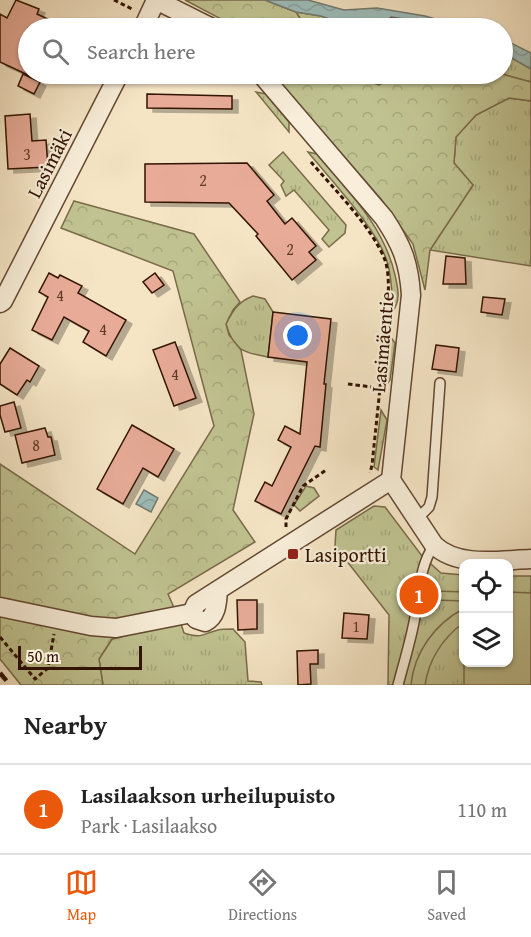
<!DOCTYPE html>
<meta charset="utf-8">
<style>
body{margin:0;font-family:"Gentium Book Plus",serif;background:#f6f6f6;color:#222}
.controls{position:absolute;right:18px;bottom:18px;display:grid;overflow:hidden;border-radius:12px;box-shadow:0 2px 4px #0004}
.controls button{width:54px;height:54px;display:grid;place-items:center;padding:0;border:0;border-bottom:2px solid #e0e0e0;background:#fff;color:#222;font:30px sans-serif}
.scale{position:absolute;left:18px;bottom:15px;width:124px;box-sizing:border-box;padding-left:6px;border:3px solid #331301;border-top:0;font-size:16px;line-height:21px;white-space:nowrap;color:#331301;-webkit-text-stroke:4px #f8eed9;paint-order:stroke}
.you{position:absolute;left:298px;top:336px;width:21px;height:21px;margin:-15px;border:4px solid #fff;border-radius:50%;background:#1a73e8;box-shadow:0 0 0 9px #1a73e833}
.badge{display:grid;place-items:center;width:39px;height:39px;border-radius:50%;background:#ea580c;color:#fff;font-size:20px;font-weight:700}
.pin{position:absolute;translate:-50% -50%;border:3px solid #fff;box-shadow:0 2px 6px #0006}
.list{margin:0;padding:0;list-style:none}
h2{display:flex;justify-content:space-between;align-items:center;height:78px;margin:0;padding:0 24px;font-size:26px}
h2 small{font-size:20px;font-weight:400;color:#767676}
.list li{display:grid;grid-template-columns:39px 1fr auto;gap:18px;align-items:center;box-sizing:border-box;height:90px;padding:0 24px;border-top:2px solid #e0e0e0}
.list b{display:block;font-size:22px;white-space:nowrap}
.list p{margin:0;font-size:20px;white-space:nowrap;color:#767676}
.list em{font-size:20px;font-style:normal;color:#767676}
.icon{flex:none;width:33px;height:33px;fill:none;stroke:currentColor;stroke-width:2;stroke-linecap:round;stroke-linejoin:round}
.map{position:relative;flex:none;width:531px;height:685px;overflow:hidden}
.search{position:absolute;background:#fff;box-shadow:0 2px 4px #0004;left:18px;right:18px;top:18px;height:66px;display:flex;align-items:center;gap:15px;box-sizing:border-box;padding:0 21px;border-radius:33px;color:#767676;font-size:22px}
.sheet{height:168px;background:#fff}
nav{display:flex;justify-content:space-around;align-items:center;box-sizing:border-box;height:84px;border-top:2px solid #e0e0e0;background:#fff;font-size:16px;color:#767676}
nav a{display:grid;justify-items:center;gap:3px}
nav .on{color:#ea580c}
.map>svg:first-child{display:block}
</style>
<div class="map">
<svg width="531" height="685" viewBox="0 0 531 685">
<defs>
<pattern id="grass-tufts" width="24" height="20" patternUnits="userSpaceOnUse" patternTransform="scale(1.5)"><rect width="24" height="20" fill="#c0c391"/><path d="M3 7l-1-3M5 7V3M7 7l1-3M15 17l-1-3M17 17v-4M19 17l1-3" fill="none" stroke="#a5a77b"/></pattern>
<pattern id="forest-crowns" width="20" height="18" patternUnits="userSpaceOnUse" patternTransform="scale(1.5)"><rect width="20" height="18" fill="#c0c391"/><path d="M2 6a3 3 0 1 1 6 0M12 15a3 3 0 1 1 6 0" fill="none" stroke="#a5a77b"/></pattern>
<pattern id="water-waves" width="16" height="10" patternUnits="userSpaceOnUse" patternTransform="scale(1.5)"><rect width="16" height="10" fill="#9dbebb"/><path d="M0 5q4-4 8 0t8 0" fill="none" stroke="#88a29f"/></pattern>
<filter id="shadow"><feDropShadow dx="6" dy="4" stdDeviation="0" flood-color="#0004"/></filter>
</defs>
<rect width="100%" height="100%" fill="#f5e5c5"/>
<filter id="stains"><feTurbulence type="fractalNoise" baseFrequency=".00333" numOctaves="4"/><feColorMatrix values="0 0 0 0 .2 0 0 0 0 .09 0 0 0 0 .02 0 0 0 .5 -.17"/></filter>
<radialGradient id="worn" r=".72"><stop offset=".6" stop-color="#630" stop-opacity="0"/><stop offset="1" stop-color="#630" stop-opacity=".3"/></radialGradient>
<!-- grass -->
<g fill="url(#grass-tufts)" stroke="#7a6b49" stroke-width="1.5">
<path d="M 296,12 L 321,16 L 343,24 L 368,21 L 401,28 L 306,28 Z"/>
<path d="M 503,53 L 531,69 L 531,82 L 502,74 Z"/>
<path d="M 348,74 L 401,74 L 379,85 Z"/>
<path d="M 256,92 L 266,94 L 289,122 L 289,132 Z"/>
<path d="M 509,98 L 531,101 L 531,266 L 430,250 L 473,185 L 454,163 L 456,137 L 476,115 Z"/>
<path d="M 283,152 L 346,225 L 345,233 L 329,247 L 322,239 L 329,230 L 294,190 L 286,196 L 281,185 L 284,181 L 269,165 Z"/>
<path d="M 308,152 L 317,154 C 348,191 384,226 395,275 C 398,289 401,299 393,311 C 392,295 392,280 388,265 C 381,233 330,179 308,152 Z"/>
<path d="M 253,296 L 265,299 L 273,312 L 268,357 C 244,353 233,350 226,324 C 233,310 238,302 253,296 Z"/>
<path d="M 389,335 L 395,343 L 390,380 L 384,388 Z"/>
<path d="M 381,410 L 387,420 L 378,470 L 374,467 Z"/>
<path d="M 306,486 L 314,488 L 319,496 L 300,511 L 294,505 Z"/>
<path d="M 374,506 L 385,507 L 422,556 L 441,573 L 463,575 L 464,662 L 508,662 L 509,576 L 531,576 L 531,685 L 388,685 L 389,615 L 335,546 L 336,530 Z"/>
<path d="M 180,621 L 184,633 C 202,639 202,634 218,630 C 222,629 228,629 233,629 L 245,642 L 248,681 L 261,682 L 262,685 L 103,685 L 99,659 L 112,639 Z"/>
</g>
<!-- forest -->
<g fill="url(#forest-crowns)" stroke="#7a6b49" stroke-width="1.5">
<path d="M 185,0 L 265,0 L 296,12 L 306,28 L 232,28 L 225,21 Z"/>
<path d="M 272,74 L 348,74 L 379,85 L 401,74 L 502,74 L 531,82 L 531,101 L 509,98 L 476,115 L 456,137 L 454,163 L 473,185 L 430,250 L 425,290 L 413,244 L 381,199 Z"/>
<path d="M 74,201 L 194,234 L 240,302 L 233,310 L 226,324 L 229,335 L 241,350 L 254,414 L 233,510 L 255,542 L 168,594 L 180,621 L 112,639 L 99,659 L 103,685 L 21,685 L 0,659 L 0,464 L 135,554 L 214,426 L 173,271 L 61,228 Z"/>
</g>
<!-- garden -->
<g fill="#c0c391" stroke="#7a6b49" stroke-width="1.5">
<path d="M 436,591 L 463,592 L 463,601 L 436,600 Z"/>
<path d="M 509,592 L 531,593 L 531,685 L 464,685 L 464,663 L 508,662 Z"/>
<path d="M 463,609 L 463,657 L 463,623 C 442,639 429,659 425,685 L 411,685 C 414,652 435,624 463,609 Z"/>
</g>
<!-- water -->
<g fill="url(#water-waves)" stroke="#737a71" stroke-width="1.5">
<path d="M 265,0 L 308,0 L 344,10 L 377,8 L 425,16 L 467,28 L 401,28 L 368,21 L 343,24 L 321,16 L 296,12 Z"/>
<path d="M 503,39 L 531,53 L 531,69 L 503,53 Z"/>
<path d="M 144,490 L 158,498 L 151,512 L 136,504 Z"/>
</g>
<g fill="none" stroke-linecap="round" stroke-linejoin="round">
<!-- shore -->
<path stroke="#68685e" stroke-width="1.5" d="M 391,28 L 388,20 L 391,17 L 423,22 L 446,28"/>
</g>
<!-- building -->
<g fill="#e7ab97" stroke="#331301" stroke-width="1.5" filter="url(#shadow)">
<path d="M 16,0 L 39,9 L 37,14 L 67,28 L 28,28 L 28,75 L 0,62 L 0,14 L 7,18 Z"/>
<path d="M 23,74 L 40,82 L 34,94 L 18,86 Z"/>
<path d="M 147,94 L 232,96 L 232,109 L 147,108 Z"/>
<path d="M 30,114 L 32,141 L 46,140 L 48,167 L 8,169 L 5,116 Z"/>
<path d="M 247,163 L 274,195 L 267,201 L 285,224 L 292,218 L 316,246 L 309,252 L 316,260 L 292,280 L 256,236 L 258,234 L 229,203 L 145,202 L 145,164 Z"/>
<path d="M 446,256 L 465,258 L 466,284 L 443,284 Z"/>
<path d="M 49,273 L 58,278 L 60,275 L 82,286 L 78,293 L 126,320 L 106,356 L 83,342 L 89,331 L 64,317 L 52,340 L 32,330 L 48,297 L 39,292 Z"/>
<path d="M 155,273 L 164,285 L 152,293 L 143,282 Z"/>
<path d="M 483,297 L 505,299 L 502,315 L 481,312 Z"/>
<path d="M 273,312 L 331,319 L 324,384 L 326,384 L 320,447 L 315,446 L 281,514 L 255,501 L 265,482 L 272,486 L 291,447 L 278,440 L 285,426 L 300,434 L 307,362 L 268,357 Z"/>
<path d="M 175,342 L 196,398 L 174,406 L 153,350 Z"/>
<path d="M 436,345 L 459,348 L 456,372 L 432,369 Z"/>
<path d="M 10,348 L 39,366 L 30,382 L 27,380 L 17,395 L 0,384 L 0,364 Z"/>
<path d="M 14,402 L 21,428 L 5,432 L 0,415 L 0,406 Z"/>
<path d="M 132,425 L 174,449 L 158,477 L 143,468 L 123,504 L 97,489 Z"/>
<path d="M 45,428 L 48,437 L 51,437 L 55,455 L 22,463 L 15,435 Z"/>
<path d="M 237,600 L 257,600 L 257,629 L 238,630 Z"/>
<path d="M 344,613 L 369,615 L 367,639 L 342,638 Z"/>
<path d="M 318,650 L 318,664 L 310,664 L 311,684 L 298,685 L 297,651 Z"/>
</g>
<g fill="none" stroke-linecap="round" stroke-linejoin="round">
<!-- service casing -->
<g stroke="#644832" stroke-width="12">
<g id="service">
<path d="M 416,520 L 429,507 L 432,497 L 440,383"/>
<path d="M 398,685 C 404,662 411,640 415,617 C 420,592 419,567 434,545"/>
</g>
</g>
<!-- minor casing -->
<g stroke="#644832" stroke-width="21">
<g id="minor">
<path d="M 143,28 L 156,0 L 212,28"/>
<path d="M 261,74 L 384,218 C 402,245 409,263 411,295 L 391,480 L 434,545 C 458,568 500,560 531,559"/>
<path d="M 0,303 L 3,301 L 119,74"/>
<path d="M 218,590 C 217,603 217,616 205,622 L 196,619 L 192,613 L 196,604 L 391,480"/>
<path d="M 0,607 L 91,626 L 116,628 L 192,613"/>
</g>
</g>
<!-- path -->
<g stroke="#331301" stroke-width="3" stroke-dasharray="4.5 3" stroke-linecap="butt">
<path d="M 114,0 L 134,10"/>
<path d="M 237,74 L 247,85"/>
<path d="M 311,162 C 334,189 372,227 385,260 C 390,275 388,295 388,311 L 372,465 L 370,473"/>
<path d="M 348,384 L 380,388"/>
<path d="M 286,527 L 286,519 L 303,486 L 326,470"/>
<path d="M 0,637 L 35,679 L 48,668 L 54,634"/>
</g>
<!-- service -->
<use href="#service" stroke="#f8eed9" stroke-width="9"/>
<!-- minor -->
<use href="#minor" stroke="#f8eed9" stroke-width="18"/>
<!-- rail -->
<path stroke="#331301" stroke-width="4.5" stroke-dasharray="10 10" stroke-linecap="butt" d="M 0,673 L 10,685"/>
</g>
<!-- markers -->
<rect fill="#8f2418" stroke="#f8eed9" stroke-width="2" x="287" y="548" width="12" height="12" rx="3"/>
<g text-anchor="middle" dominant-baseline="central" stroke-width="4.5" stroke-linejoin="round" paint-order="stroke">
<!-- number labels -->
<g font-size="16" fill="#603926">
<text x="27" y="154">3</text>
<text x="203" y="180">2</text>
<text x="290" y="249">2</text>
<text x="60" y="295">4</text>
<text x="103" y="329">4</text>
<text x="175" y="374">4</text>
<text x="36" y="445">8</text>
<text x="356" y="626">1</text>
</g>
<!-- street labels -->
<g font-size="20" fill="#331301" stroke="#f8eed9">
<text transform="translate(49 163) rotate(-63)">Lasimäki</text>
<text transform="translate(382 342) rotate(-85)">Lasimäentie</text>
</g>
<!-- poi labels -->
<g font-size="20" fill="#331301" stroke="#f8eed9" text-anchor="start">
<text x="305" y="554">Lasiportti</text>
</g>
</g>
<rect width="100%" height="100%" filter="url(#stains)"/>
<rect width="100%" height="100%" fill="url(#worn)"/>
</svg>
<div class="controls">
<button><svg class="icon" aria-label="locate" viewBox="0 0 24 24"><circle cx="12" cy="12" r="6"/><path d="M12 2v4M12 18v4M2 12h4M18 12h4"/></svg></button>
<button><svg class="icon" aria-label="layers" viewBox="0 0 24 24"><path d="M12 4l9 5-9 5-9-5zM3 14l9 5 9-5"/></svg></button>
</div>
<div class="scale">50 m</div>
<div class="you"></div>
<div class="pin badge" style="left:419px;top:595px">1</div>
<div class="search"><svg class="icon" aria-label="search" viewBox="0 0 24 24"><circle cx="10" cy="10" r="6"/><path d="M15 15l6 6"/></svg>Search here</div>
</div>
<section class="sheet">
<h2>Nearby<small></small></h2>
<ul class="list">
<li><span class="badge">1</span><div><b>Lasilaakson urheilupuisto</b><p>Park · Lasilaakso</p></div><em>110 m</em></li>
</ul>
</section>
<nav>
<a class="on"><svg class="icon" aria-label="map" viewBox="0 0 24 24"><path d="M3 6l6-2 6 2 6-2v14l-6 2-6-2-6 2zM9 4v14M15 6v14"/></svg>Map</a>
<a><svg class="icon" aria-label="directions" viewBox="0 0 24 24"><path d="M12 3l9 9-9 9-9-9zM9 14v-3h6M13 9l2 2-2 2"/></svg>Directions</a>
<a><svg class="icon" aria-label="saved" viewBox="0 0 24 24"><path d="M7 4h10v16l-5-4-5 4z"/></svg>Saved</a>
</nav>
